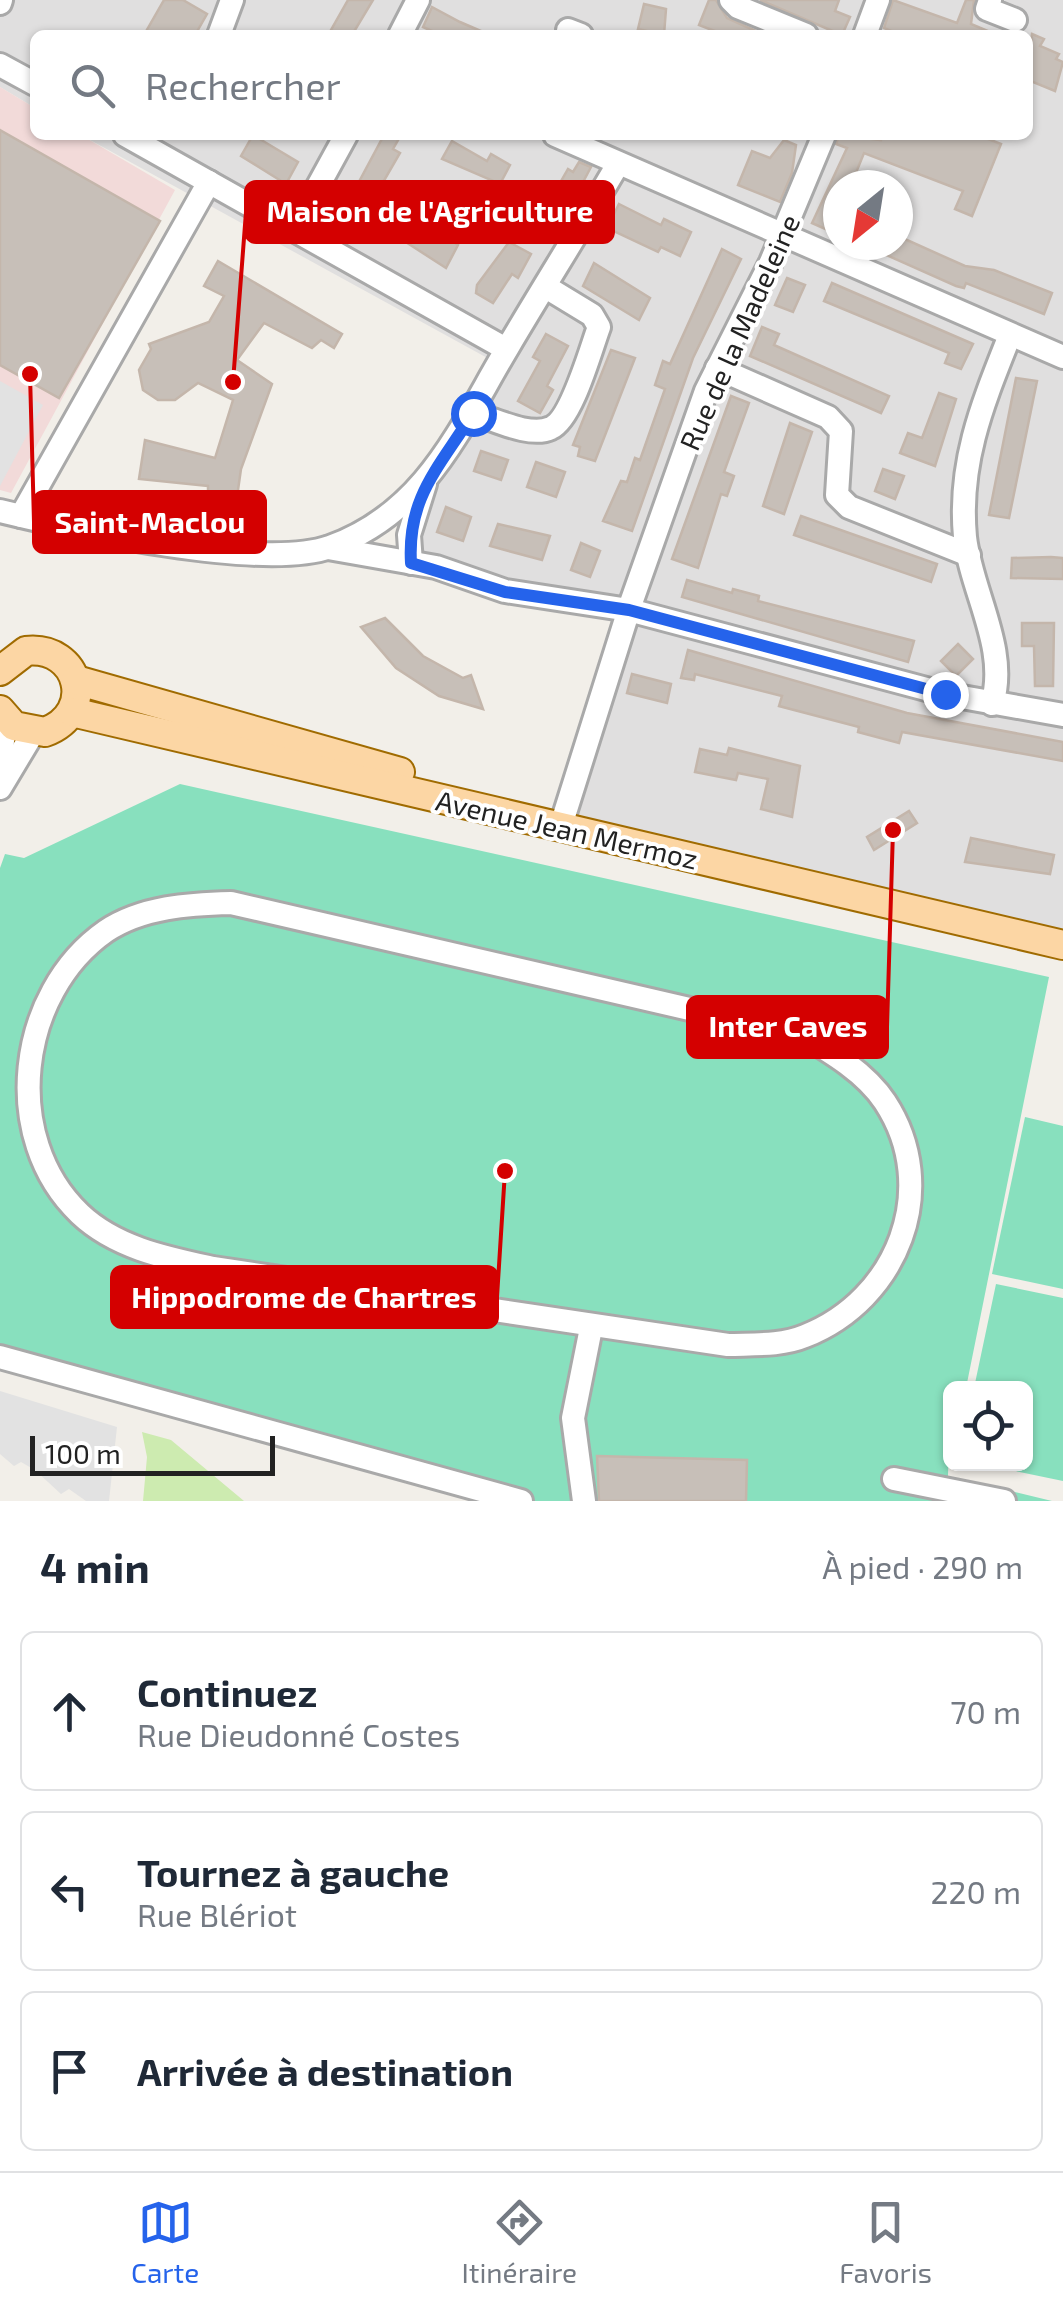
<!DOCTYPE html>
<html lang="fr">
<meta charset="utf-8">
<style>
body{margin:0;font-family:"Exo 2",sans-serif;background:#f2f2f3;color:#1f2937}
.controls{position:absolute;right:30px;bottom:30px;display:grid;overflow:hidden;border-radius:15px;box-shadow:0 2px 8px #0004}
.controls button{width:90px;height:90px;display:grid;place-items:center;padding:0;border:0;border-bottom:2px solid #e0e1e3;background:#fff;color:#1f2937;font:50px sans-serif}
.compass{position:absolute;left:823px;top:170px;width:90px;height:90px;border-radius:50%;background:#fff;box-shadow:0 2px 8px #0004;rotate:210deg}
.scale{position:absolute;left:30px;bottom:25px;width:245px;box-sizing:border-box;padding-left:10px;border:5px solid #222;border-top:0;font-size:28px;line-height:35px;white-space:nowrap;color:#222;-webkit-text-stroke:8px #fff;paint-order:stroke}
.stop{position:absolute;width:30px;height:30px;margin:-22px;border:8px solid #2563eb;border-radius:50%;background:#fff}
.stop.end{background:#2563eb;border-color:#fff;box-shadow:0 2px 10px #0008}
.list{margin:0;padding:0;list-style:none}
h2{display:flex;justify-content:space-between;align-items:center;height:130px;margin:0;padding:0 40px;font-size:42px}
h2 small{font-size:32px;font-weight:400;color:#747a83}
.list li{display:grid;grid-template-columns:65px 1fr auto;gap:30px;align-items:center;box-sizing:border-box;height:160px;margin:0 20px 20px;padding:0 20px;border:2px solid #e0e1e3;border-radius:15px}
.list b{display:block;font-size:38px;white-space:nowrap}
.list p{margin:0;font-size:32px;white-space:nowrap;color:#747a83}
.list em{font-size:32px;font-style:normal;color:#747a83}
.icon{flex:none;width:55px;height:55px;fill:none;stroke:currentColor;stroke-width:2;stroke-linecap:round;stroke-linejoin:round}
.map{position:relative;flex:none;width:1063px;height:1501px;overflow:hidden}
.search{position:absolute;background:#fff;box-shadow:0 2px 8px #0004;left:30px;right:30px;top:30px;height:110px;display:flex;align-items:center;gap:25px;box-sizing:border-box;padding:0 35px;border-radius:15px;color:#747a83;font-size:38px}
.sheet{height:670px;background:#fff}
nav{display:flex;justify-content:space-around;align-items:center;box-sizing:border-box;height:140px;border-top:2px solid #e0e1e3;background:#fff;font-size:28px;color:#747a83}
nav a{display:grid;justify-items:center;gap:5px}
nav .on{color:#2563eb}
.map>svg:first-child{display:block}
</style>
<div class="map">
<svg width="1063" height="1501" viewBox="0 0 1063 1501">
<rect width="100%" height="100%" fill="#f2efe9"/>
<!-- residential -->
<path fill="#e0dfdf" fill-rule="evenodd" d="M 0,0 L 1063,0 L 1063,936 L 556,820 L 618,622 L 501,601 L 416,573 L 415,479 L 491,360 L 81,135 L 1028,135 L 1028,35 L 35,35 L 35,108 L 0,87 ZM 838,185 L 898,185 L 898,245 L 838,245 Z"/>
<!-- commercial -->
<path fill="#f2dad9" d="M 0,87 L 35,108 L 35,135 L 81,135 L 175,190 L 11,493 L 0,490 Z"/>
<!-- grass -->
<path fill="#cdebb0" d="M 142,1432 L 171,1440 L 244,1501 L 143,1501 L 147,1457 Z"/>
<!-- pitch -->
<g fill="#88e0be">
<path d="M 180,784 L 1049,977 L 966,1388 L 950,1388 L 948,1476 L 1052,1501 L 494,1501 L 0,1366 L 0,868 L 5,854 L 24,858 Z"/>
<path d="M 1025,1117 L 1063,1126 L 1063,1289 L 992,1274 Z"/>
<path d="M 996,1284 L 1063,1298 L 1063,1481 L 982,1464 L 1026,1464 L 1026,1388 L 974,1388 Z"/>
</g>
<!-- parking -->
<g fill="#e2e2e2">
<path d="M 0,381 L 43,405 L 0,486 Z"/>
<path d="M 0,1391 L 117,1427 L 109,1501 L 86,1501 L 69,1489 L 61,1494 L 35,1470 L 21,1462 L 14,1466 L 0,1454 Z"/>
</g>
<!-- building -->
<g fill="#c7bfb8" stroke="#c4b6ab" stroke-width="2.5">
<path d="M 164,0 L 183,0 L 207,14 L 195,35 L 144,35 Z"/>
<path d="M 348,0 L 373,0 L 352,35 L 341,35 L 331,30 Z"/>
<path d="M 709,0 L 716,0 L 727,18 L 758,32 L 757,35 L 725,35 L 699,25 Z"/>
<path d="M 760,0 L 839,0 L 835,11 L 850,17 L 842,35 Z"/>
<path d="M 893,0 L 957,23 L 966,0 L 974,0 L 971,24 L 997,35 L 901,35 L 884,28 Z"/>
<path d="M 644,4 L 666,9 L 664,35 L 638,29 Z"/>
<path d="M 432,7 L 460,22 L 490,35 L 441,35 L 423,27 Z"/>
<path d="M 1032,34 L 1044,39 L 1040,46 L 1059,54 L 1056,59 L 1063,62 L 1055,91 L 1028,80 Z"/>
<path d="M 0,130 L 160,221 L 59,398 L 0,365 Z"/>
<path d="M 253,135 L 298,162 L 286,184 L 241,156 Z"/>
<path d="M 384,135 L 401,135 L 393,149 L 400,153 L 371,203 L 410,224 L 415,215 L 458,245 L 446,268 L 381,226 L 376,235 L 331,207 L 344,185 L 354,191 Z"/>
<path d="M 839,135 L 881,140 L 882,135 L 978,135 L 1001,144 L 972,216 L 955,209 L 963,191 L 864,153 L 851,185 L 838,185 L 838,211 L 830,231 L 812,223 L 847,148 L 836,144 Z"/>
<path d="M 784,140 L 796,145 L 792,173 L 780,202 L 738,185 L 752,151 L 770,158 Z"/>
<path d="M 452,141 L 487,161 L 491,154 L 510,165 L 500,184 L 442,159 Z"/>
<path d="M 579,162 L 591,167 L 574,199 L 556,190 L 568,169 L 573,172 Z"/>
<path d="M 619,204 L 661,225 L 664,219 L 691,232 L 680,256 L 661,247 L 658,252 L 607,228 Z"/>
<path d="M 898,236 L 965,266 L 994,270 L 1052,293 L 1044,314 L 966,283 L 964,288 L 956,286 L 864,245 L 898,245 Z"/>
<path d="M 509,242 L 531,254 L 518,278 L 512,274 L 493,303 L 476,293 L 477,285 Z"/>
<path d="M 722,249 L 741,259 L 693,358 L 632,531 L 603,521 L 621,481 L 627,482 L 635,458 L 640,460 L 665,389 L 655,385 L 663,361 L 670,364 Z"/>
<path d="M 218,261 L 342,334 L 334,348 L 321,340 L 312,348 L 264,323 L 237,360 L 272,384 L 241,469 L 236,504 L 208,499 L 208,486 L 139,479 L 145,440 L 215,458 L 233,400 L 198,383 L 175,400 L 158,400 L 143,390 L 139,370 L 151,349 L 149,344 L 209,322 L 224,296 L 204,286 Z"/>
<path d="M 594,263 L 650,298 L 639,320 L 583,286 Z"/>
<path d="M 787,278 L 805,285 L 793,312 L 775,305 Z"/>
<path d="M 832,283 L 973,344 L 961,369 L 945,363 L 949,353 L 824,301 Z"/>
<path d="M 762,327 L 779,334 L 774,345 L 889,396 L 881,413 L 750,356 Z"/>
<path d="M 546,334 L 568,346 L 547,386 L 553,390 L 540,413 L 518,401 L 540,361 L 533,357 Z"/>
<path d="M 611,350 L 635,358 L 595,461 L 578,456 L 580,447 L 573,445 Z"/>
<path d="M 1016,378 L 1037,381 L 1009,518 L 989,515 Z"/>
<path d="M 939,393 L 956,399 L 935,466 L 900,453 L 908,433 L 922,438 Z"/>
<path d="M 731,396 L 749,403 L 724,472 L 734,476 L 727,496 L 721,494 L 698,568 L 672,559 Z"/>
<path d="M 790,423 L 812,432 L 784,514 L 763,506 Z"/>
<path d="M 481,451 L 508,460 L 501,480 L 474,471 Z"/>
<path d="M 536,462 L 565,472 L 556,497 L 527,487 Z"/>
<path d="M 883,469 L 904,476 L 895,499 L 875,491 Z"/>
<path d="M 446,507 L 471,517 L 463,541 L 437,532 Z"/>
<path d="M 801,516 L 937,564 L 931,582 L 794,535 Z"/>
<path d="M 498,524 L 550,536 L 542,560 L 490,546 Z"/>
<path d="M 581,543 L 600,551 L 590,577 L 571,570 Z"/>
<path d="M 1051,557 L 1063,558 L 1063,579 L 1011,578 L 1012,558 Z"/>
<path d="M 687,580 L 732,593 L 733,589 L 759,596 L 758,601 L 914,641 L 908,662 L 682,597 Z"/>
<path d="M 385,618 L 423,656 L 463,678 L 471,675 L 483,709 L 439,696 L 396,668 L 361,627 Z"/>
<path d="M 1022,623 L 1054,623 L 1053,686 L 1035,686 L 1034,646 L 1022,646 Z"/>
<path d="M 958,644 L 973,659 L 956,676 L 941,661 Z"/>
<path d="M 688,650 L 907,713 L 1063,742 L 1063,761 L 902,732 L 899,743 L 858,732 L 859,727 L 779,706 L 782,696 L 695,674 L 694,680 L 681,678 Z"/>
<path d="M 632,674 L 671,684 L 667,703 L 627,693 Z"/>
<path d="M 729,748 L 800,766 L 792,817 L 761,809 L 768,779 L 738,773 L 736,780 L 695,772 L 700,749 L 727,755 Z"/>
<path d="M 909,811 L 917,823 L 874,850 L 867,837 Z"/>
<path d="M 971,838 L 1054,855 L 1050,874 L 965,862 Z"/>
<path d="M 597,1456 L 747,1460 L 746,1501 L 599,1501 Z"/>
</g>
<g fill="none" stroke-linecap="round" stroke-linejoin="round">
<!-- minor casing -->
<g stroke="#a9a9a9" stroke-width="28">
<g id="minor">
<path d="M 731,0 L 738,7 L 806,35"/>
<path d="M 990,0 L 987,9 L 1015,20"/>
<path d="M 0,3 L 1,0"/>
<path d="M 568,30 L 581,35"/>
<path d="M 219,35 L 232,0"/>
<path d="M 400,35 L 418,0"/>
<path d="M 865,35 L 878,0"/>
<path d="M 0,65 L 35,84"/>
<path d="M 125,135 L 506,349"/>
<path d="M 555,135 L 1063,357"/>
<path d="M 294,230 L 346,135"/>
<path d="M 717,368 L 828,417 L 841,431 L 837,495 L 849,507 L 969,555"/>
<path d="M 473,413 C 494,419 530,438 551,428 C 572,419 591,348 599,327 L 592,315 L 546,287"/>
<path d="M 0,511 C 74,529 261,571 330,547 C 427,512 460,427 508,347 C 544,286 582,226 618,164"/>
<path d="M 21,516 L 209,182"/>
<path d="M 328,548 L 436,567 L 505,591 L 629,610 L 945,694 L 1063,715"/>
<path d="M 411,563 L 409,535 L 425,484"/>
<path d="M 992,704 C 1009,649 971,592 965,537 C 958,462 983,403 1010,335"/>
<path d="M 0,762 L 6,719"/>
<path d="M 0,788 L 33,733"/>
<path d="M 564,816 L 631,603 L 706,391 L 771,262 L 824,135"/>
<path d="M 231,903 L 802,1035 C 831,1052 866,1073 885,1102 C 942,1189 897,1300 805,1336 C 781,1346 753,1344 728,1345 L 213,1268 C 167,1258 116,1248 80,1214 C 0,1138 17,993 106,931 C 142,907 189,904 231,903 Z"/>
<path d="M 0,1357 L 521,1501"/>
<path d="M 894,1479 L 1004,1501"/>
<path d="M 584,1501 L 573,1418 L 591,1328"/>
</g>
</g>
<!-- major casing -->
<g stroke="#a06b00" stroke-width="32">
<g id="major">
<path d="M 0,671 L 26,651 C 80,645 97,713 45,732 L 14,726 L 0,710"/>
<path d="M 76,680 L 400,772"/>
<path d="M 72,712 L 1063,945"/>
</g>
</g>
<!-- minor -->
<use href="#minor" stroke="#fff" stroke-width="22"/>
<!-- major -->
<use href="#major" stroke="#fcd6a4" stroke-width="28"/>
</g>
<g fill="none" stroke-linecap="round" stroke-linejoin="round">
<!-- route -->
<path stroke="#2563eb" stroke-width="12" d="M 473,413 C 440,467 407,496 411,563 L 505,592 L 629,610 L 945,694"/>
</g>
<g text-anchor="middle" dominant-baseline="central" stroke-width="8" stroke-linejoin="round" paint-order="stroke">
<!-- street labels -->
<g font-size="28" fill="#222" stroke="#fff">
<text transform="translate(739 332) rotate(-66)">Rue de la Madeleine</text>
<text transform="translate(567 829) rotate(13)">Avenue Jean Mermoz</text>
</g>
</g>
<!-- callouts -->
<path fill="none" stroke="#d40000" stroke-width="4" d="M233 382L246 212M30 374L34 522M893 830L887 1027M505 1171L497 1297"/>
<g fill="#d40000" stroke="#fff" stroke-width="4">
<circle cx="233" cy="382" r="10"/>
<circle cx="30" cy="374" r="10"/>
<circle cx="893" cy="830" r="10"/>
<circle cx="505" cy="1171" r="10"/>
</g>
<g fill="#d40000" stroke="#d40000" stroke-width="4">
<rect x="246" y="182" width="367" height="60" rx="10"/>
<rect x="34" y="492" width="231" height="60" rx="10"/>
<rect x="688" y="997" width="199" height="60" rx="10"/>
<rect x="112" y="1267" width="385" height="60" rx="10"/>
</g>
<g font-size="30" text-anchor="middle" font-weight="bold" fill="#fff">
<text x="430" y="222">Maison de l'Agriculture</text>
<text x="150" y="533">Saint-Maclou</text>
<text x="788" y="1037">Inter Caves</text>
<text x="304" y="1308">Hippodrome de Chartres</text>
</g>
</svg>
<div class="controls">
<button><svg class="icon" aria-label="locate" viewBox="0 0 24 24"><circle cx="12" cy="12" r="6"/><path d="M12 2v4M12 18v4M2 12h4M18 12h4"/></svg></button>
</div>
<svg class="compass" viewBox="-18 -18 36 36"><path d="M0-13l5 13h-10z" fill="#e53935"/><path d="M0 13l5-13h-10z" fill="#747a83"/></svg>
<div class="scale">100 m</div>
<div class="stop" style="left:473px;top:413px"></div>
<div class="stop end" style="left:945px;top:694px"></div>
<div class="search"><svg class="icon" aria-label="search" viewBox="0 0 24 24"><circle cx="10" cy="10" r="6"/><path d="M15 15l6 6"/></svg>Rechercher</div>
</div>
<section class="sheet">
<h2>4 min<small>À pied · 290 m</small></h2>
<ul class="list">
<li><svg class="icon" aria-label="ahead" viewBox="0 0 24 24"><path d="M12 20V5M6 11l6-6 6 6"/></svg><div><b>Continuez</b><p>Rue Dieudonné Costes</p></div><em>70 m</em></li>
<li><svg class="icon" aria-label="left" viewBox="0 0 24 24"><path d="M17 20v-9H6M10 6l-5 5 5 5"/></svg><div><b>Tournez à gauche</b><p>Rue Blériot</p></div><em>220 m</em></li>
<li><svg class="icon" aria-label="arrive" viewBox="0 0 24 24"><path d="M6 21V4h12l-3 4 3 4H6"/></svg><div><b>Arrivée à destination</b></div></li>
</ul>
</section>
<nav>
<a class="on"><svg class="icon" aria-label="map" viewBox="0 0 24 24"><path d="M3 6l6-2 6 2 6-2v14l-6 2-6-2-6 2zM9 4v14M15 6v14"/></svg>Carte</a>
<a><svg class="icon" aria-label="directions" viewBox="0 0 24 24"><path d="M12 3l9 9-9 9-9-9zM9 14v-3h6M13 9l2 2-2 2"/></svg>Itinéraire</a>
<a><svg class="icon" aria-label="saved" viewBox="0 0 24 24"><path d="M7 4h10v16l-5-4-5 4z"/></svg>Favoris</a>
</nav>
